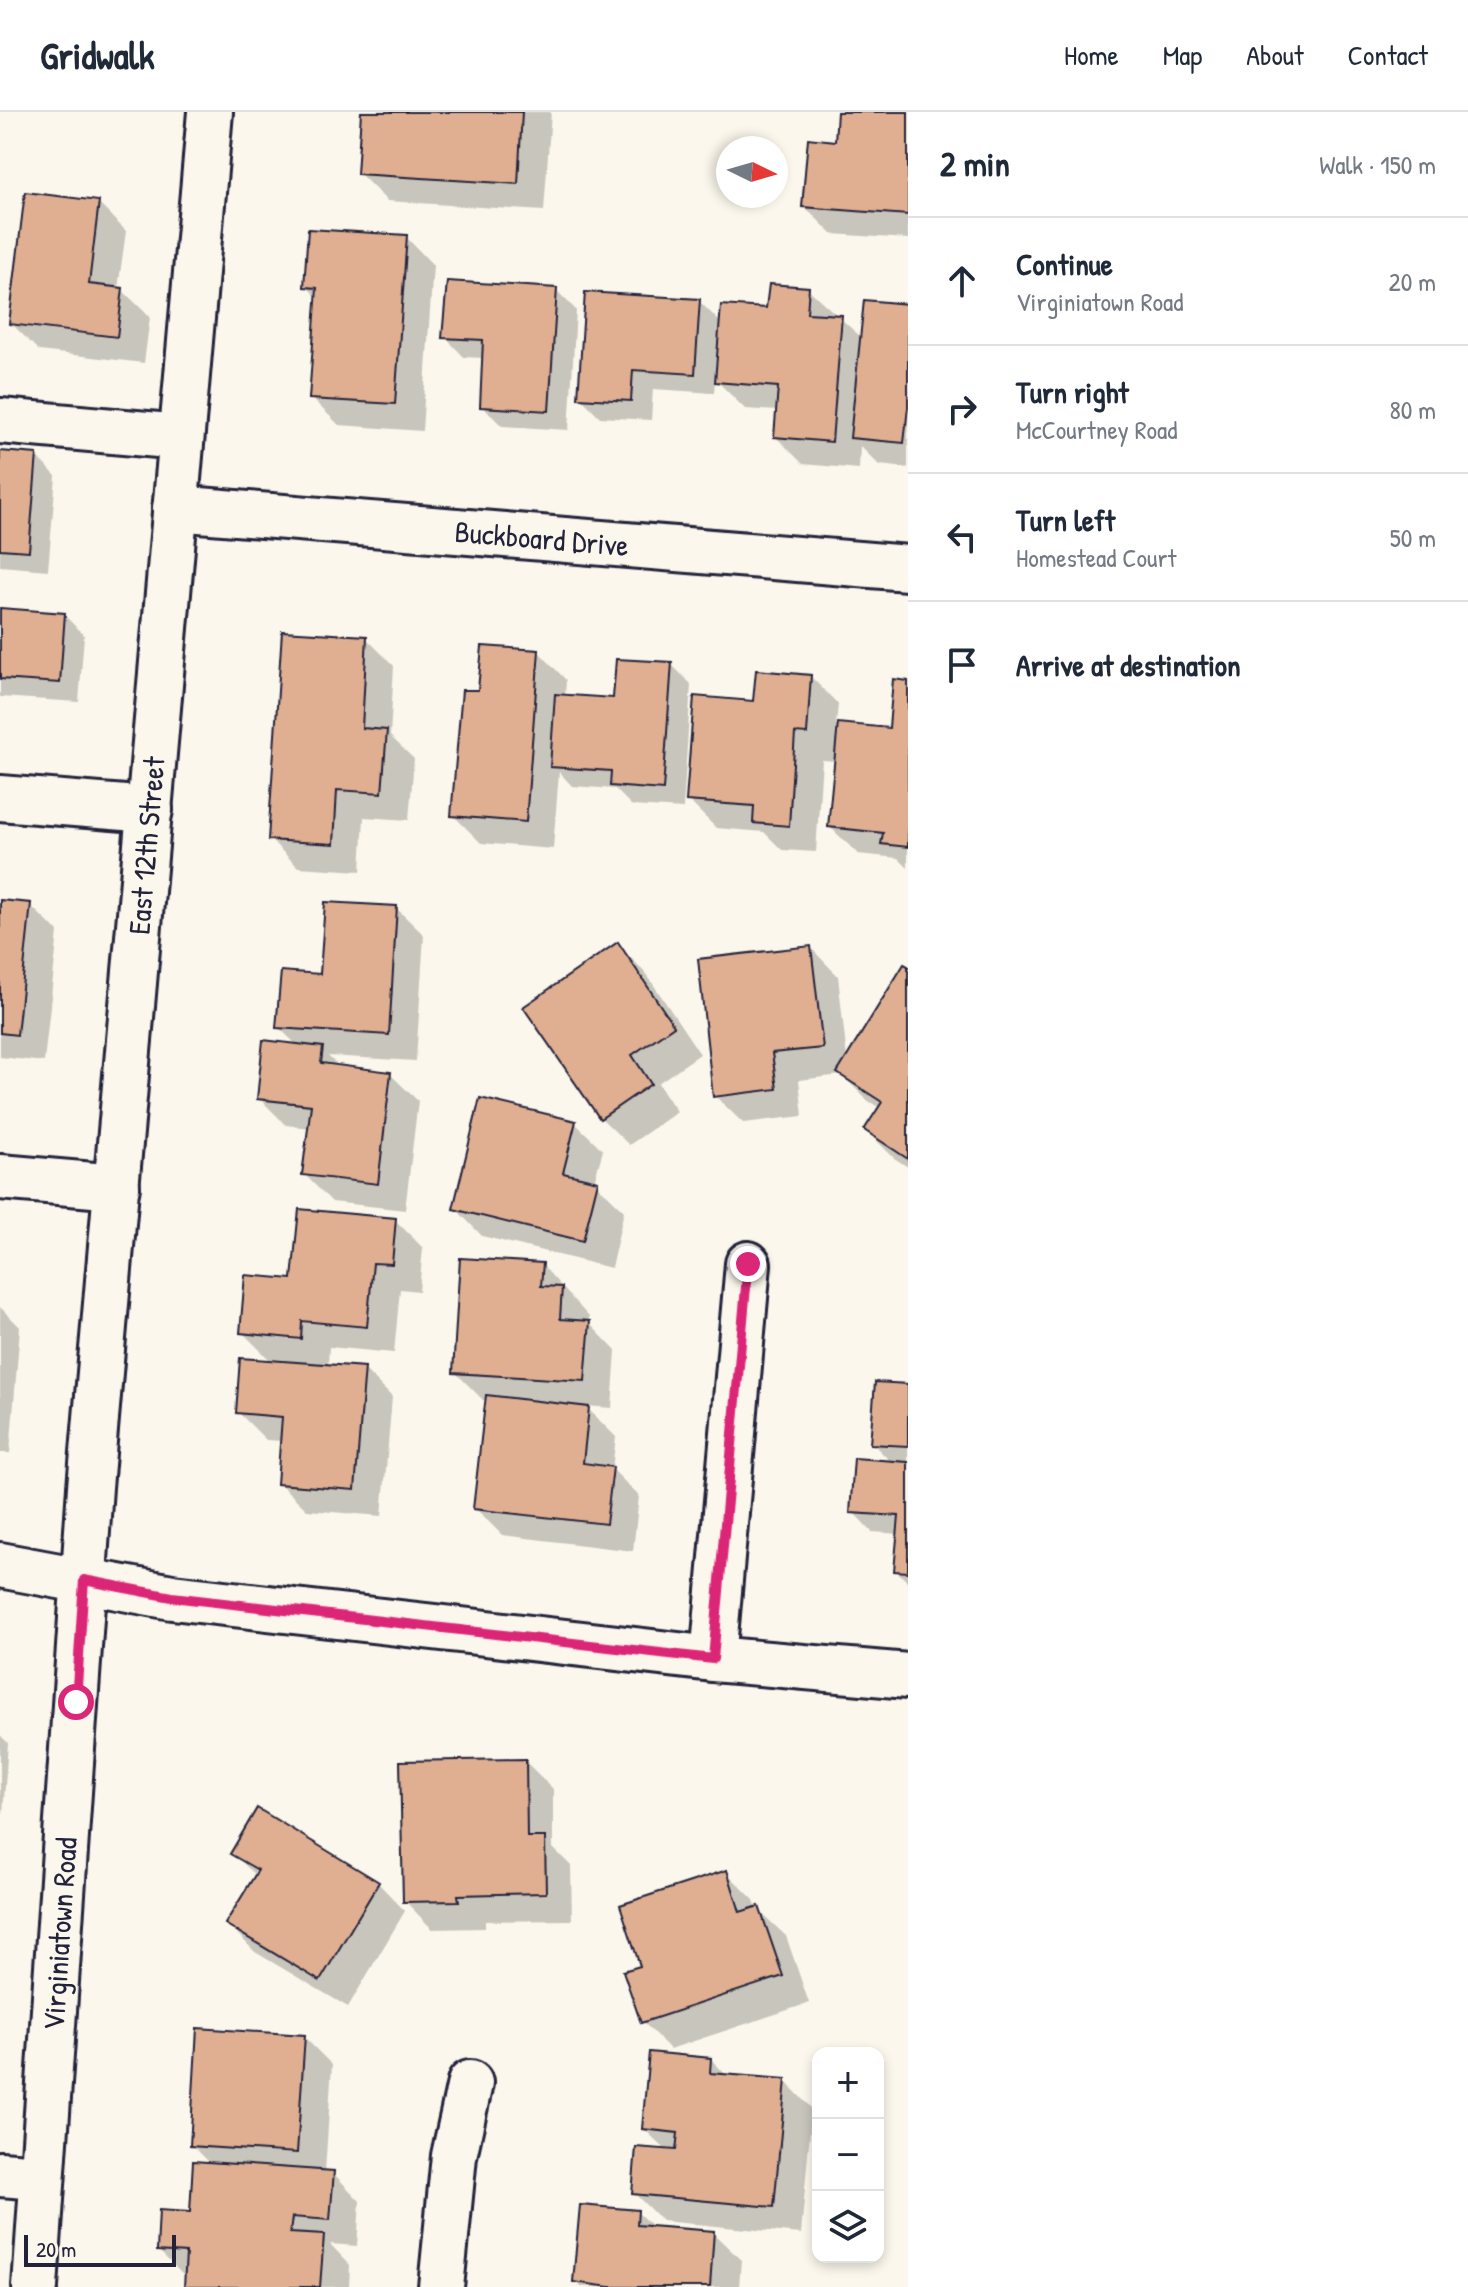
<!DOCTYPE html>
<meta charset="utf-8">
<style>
body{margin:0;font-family:"Patrick Hand",sans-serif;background:#f6f6f7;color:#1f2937}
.controls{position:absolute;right:24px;bottom:24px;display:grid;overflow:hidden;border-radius:16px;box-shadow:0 4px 12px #0003}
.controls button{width:72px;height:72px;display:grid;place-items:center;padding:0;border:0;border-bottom:2px solid #e0e1e3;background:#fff;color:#1f2937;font:40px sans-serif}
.compass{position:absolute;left:716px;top:24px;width:72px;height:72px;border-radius:50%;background:#fff;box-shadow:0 4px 12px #0003;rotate:95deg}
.scale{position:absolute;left:24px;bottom:20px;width:152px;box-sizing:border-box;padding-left:8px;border:4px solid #22223b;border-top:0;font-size:22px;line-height:28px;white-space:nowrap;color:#22223b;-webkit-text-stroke:6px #fbf7ec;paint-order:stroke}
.stop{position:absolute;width:24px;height:24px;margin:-18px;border:6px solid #db2777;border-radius:50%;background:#fff}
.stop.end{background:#db2777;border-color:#fff;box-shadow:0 2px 8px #0008}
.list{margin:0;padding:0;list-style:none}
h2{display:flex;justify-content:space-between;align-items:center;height:104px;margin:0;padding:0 32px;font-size:34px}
h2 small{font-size:26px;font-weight:400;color:#747a83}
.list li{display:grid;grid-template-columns:52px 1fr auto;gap:24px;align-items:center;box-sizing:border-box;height:128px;padding:0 32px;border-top:2px solid #e0e1e3}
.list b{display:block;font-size:30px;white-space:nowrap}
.list p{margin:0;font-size:26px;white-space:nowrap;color:#747a83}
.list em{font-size:26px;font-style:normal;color:#747a83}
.icon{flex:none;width:44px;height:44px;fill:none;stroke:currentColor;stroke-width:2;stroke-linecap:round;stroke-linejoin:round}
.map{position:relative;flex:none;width:908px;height:2175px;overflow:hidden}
header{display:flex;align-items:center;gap:48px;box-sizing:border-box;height:112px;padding:0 40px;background:#fff;border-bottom:2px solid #e0e1e3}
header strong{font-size:38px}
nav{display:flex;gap:44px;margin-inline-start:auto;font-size:28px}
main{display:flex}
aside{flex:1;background:#fff}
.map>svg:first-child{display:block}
</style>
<header>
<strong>Gridwalk</strong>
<nav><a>Home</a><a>Map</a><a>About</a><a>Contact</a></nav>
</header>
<main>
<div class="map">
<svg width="908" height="2175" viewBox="0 0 908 2175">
<rect width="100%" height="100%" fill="#fbf7ec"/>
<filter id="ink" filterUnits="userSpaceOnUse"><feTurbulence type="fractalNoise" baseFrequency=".0125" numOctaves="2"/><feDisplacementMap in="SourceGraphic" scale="16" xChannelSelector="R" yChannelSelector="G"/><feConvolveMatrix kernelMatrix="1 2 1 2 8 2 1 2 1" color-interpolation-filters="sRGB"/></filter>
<g filter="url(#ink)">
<!-- shadow -->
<g fill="#0003">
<path d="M 363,0 L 551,0 L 544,99 L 387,89 L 359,61 Z"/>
<path d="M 839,0 L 908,0 L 908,127 L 832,122 L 804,94 L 837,31 Z"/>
<path d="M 98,91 L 126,119 L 118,177 L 122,178 L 150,205 L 144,251 L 39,239 L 11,211 Z"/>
<path d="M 406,125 L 433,153 L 422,319 L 339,313 L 311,286 L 318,186 L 306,174 Z"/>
<path d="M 808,177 L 862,226 L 908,194 L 908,356 L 879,353 L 860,334 L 859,357 L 803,352 L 776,325 L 778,299 L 745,297 L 715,267 L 714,281 L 653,277 L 651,308 L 600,305 L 580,285 L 699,189 L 722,212 L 768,198 Z"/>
<path d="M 556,178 L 576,198 L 569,318 L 502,314 L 482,294 L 484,246 L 464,245 L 445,225 Z"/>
<path d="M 0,341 L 36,344 L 56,364 L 48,458 L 0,454 Z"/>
<path d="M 0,498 L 64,503 L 84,523 L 79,590 L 0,585 Z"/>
<path d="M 366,526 L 394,554 L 390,624 L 414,647 L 409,708 L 364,705 L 361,759 L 298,755 L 270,727 Z"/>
<path d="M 539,540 L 566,568 L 565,584 L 615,588 L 671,552 L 691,572 L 683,697 L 632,694 L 615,677 L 572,674 L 559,660 L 553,737 L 481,731 L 453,703 L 480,580 Z"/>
<path d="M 810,564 L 838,592 L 836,613 L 890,618 L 908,571 L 908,756 L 898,746 L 858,742 L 830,715 L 837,649 L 822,648 L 816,740 L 782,738 L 764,720 L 716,716 L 688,688 L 755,591 Z"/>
<path d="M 0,790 L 30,793 L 58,820 L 44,950 L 0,945 Z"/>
<path d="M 396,796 L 424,823 L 416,949 L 328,944 L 340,956 L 390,962 L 418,989 L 405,1098 L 332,1090 L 304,1062 L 310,1016 L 286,1013 L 259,986 L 298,934 L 278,915 L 322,864 Z"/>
<path d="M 618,833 L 645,860 L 700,942 L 658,971 L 677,1000 L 629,1033 L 601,1006 Z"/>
<path d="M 811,836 L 838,864 L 847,947 L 908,856 L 908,1055 L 894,1046 L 866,1018 L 880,996 L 867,988 L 842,963 L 799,968 L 803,1004 L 743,1011 L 715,984 Z"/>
<path d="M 575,1011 L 603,1038 L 594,1070 L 624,1099 L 611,1156 L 482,1124 L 455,1096 Z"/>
<path d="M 395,1108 L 423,1136 L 419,1179 L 400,1177 L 394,1241 L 329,1235 L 328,1254 L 364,1257 L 392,1285 L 382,1404 L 307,1398 L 279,1371 L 282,1329 L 266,1328 L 238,1300 L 272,1250 L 242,1220 L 294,1170 Z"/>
<path d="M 542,1153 L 589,1205 L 589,1211 L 616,1239 L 612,1296 L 585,1294 L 616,1325 L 612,1357 L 639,1384 L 633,1439 L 502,1423 L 475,1396 L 488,1288 L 483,1288 L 455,1260 Z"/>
<path d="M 0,1195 L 20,1215 L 10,1341 L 0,1341 Z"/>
<path d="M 908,1274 L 908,1470 L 896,1459 L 900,1422 L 872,1420 L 853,1400 L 892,1351 L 872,1331 Z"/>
<path d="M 0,1623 L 8,1631 L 3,1702 L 0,1701 Z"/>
<path d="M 525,1649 L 553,1677 L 553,1736 L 571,1754 L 572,1808 L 485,1809 L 485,1816 L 432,1817 L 405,1789 Z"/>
<path d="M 233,1741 L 378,1771 L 405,1799 L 348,1895 L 255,1840 L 228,1812 L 256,1764 Z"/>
<path d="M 726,1760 L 754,1788 L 757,1797 L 786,1824 L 809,1891 L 670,1937 L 643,1910 L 643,1855 Z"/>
<path d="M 304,1925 L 332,1953 L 325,2060 L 333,2061 L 360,2089 L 357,2134 L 330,2132 L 350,2153 L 349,2175 L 187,2175 L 187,2167 L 159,2139 L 192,2102 L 211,2052 L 192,2033 Z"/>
<path d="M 711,1947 L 727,1964 L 785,1969 L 812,1997 L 801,2122 L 662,2109 L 634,2081 L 667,2039 L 644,2017 Z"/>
<path d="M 637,2100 L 654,2116 L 713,2121 L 741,2148 L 739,2175 L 581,2175 L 576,2169 Z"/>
</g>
<!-- building -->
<g fill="#e0af92" stroke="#22223b" stroke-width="2">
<path d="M 361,0 L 522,0 L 518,72 L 357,62 Z"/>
<path d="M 837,0 L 908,0 L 908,103 L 802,95 L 808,26 L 835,29 Z"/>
<path d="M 25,80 L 99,89 L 89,172 L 123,176 L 117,225 L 9,212 Z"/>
<path d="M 308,117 L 407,123 L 395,292 L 309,287 L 317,176 L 304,175 Z"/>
<path d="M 447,169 L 557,176 L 549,299 L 480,295 L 483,228 L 442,226 Z"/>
<path d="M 769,172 L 809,175 L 807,201 L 842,203 L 832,330 L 774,325 L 778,275 L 715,270 L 721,193 L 766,196 Z"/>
<path d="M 585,180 L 700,187 L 695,262 L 633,258 L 631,289 L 578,286 Z"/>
<path d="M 864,188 L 908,192 L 908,295 L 904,331 L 850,326 Z"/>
<path d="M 0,339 L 37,342 L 29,439 L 0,437 Z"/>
<path d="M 0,496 L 65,501 L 60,571 L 0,567 Z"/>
<path d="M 282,519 L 367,524 L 362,616 L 387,618 L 382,681 L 337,678 L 334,732 L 268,728 Z"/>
<path d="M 482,534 L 539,538 L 526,710 L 451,704 L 462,578 L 478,578 Z"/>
<path d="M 616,547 L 672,550 L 663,678 L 610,674 L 611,659 L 550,655 L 555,582 L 613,586 Z"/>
<path d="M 756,558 L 811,563 L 807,622 L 795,621 L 789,714 L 753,711 L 754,694 L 686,689 L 694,584 L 753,589 Z"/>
<path d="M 893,567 L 908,569 L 908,735 L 881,732 L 883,721 L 828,715 L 838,611 L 889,616 Z"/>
<path d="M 0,788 L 31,791 L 17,923 L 0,921 Z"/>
<path d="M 325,790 L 397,794 L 389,923 L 276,916 L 281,859 L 320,862 Z"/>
<path d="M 618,830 L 674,914 L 632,943 L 651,972 L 600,1007 L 523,895 Z"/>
<path d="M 811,834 L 823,936 L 772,941 L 777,977 L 713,985 L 698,847 Z"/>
<path d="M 904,852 L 908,854 L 908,1047 L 864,1018 L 882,990 L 837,961 Z"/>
<path d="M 263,928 L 323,935 L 321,951 L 391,960 L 378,1072 L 302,1063 L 311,993 L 257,987 Z"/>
<path d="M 480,986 L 576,1009 L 563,1061 L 598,1069 L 583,1129 L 453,1097 Z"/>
<path d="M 299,1097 L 396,1106 L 392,1152 L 373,1151 L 367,1215 L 302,1209 L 301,1227 L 240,1221 L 245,1163 L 292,1167 Z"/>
<path d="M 460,1146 L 543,1151 L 541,1174 L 562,1175 L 560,1207 L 590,1209 L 585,1269 L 453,1261 Z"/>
<path d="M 240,1246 L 365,1255 L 355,1378 L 277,1372 L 282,1305 L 236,1301 Z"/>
<path d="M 875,1270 L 908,1272 L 908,1334 L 870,1332 Z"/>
<path d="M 486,1283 L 589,1295 L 583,1351 L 613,1355 L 606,1412 L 473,1397 Z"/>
<path d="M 854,1346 L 908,1350 L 908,1460 L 894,1459 L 899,1404 L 850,1401 Z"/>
<path d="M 526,1647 L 527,1725 L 545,1725 L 546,1781 L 458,1783 L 459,1789 L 403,1790 L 400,1649 Z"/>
<path d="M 257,1696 L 379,1770 L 320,1869 L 225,1812 L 258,1758 L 230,1742 Z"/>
<path d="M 727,1758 L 740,1800 L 759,1794 L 783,1864 L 641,1911 L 623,1859 L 640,1854 L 620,1793 Z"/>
<path d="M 197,1916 L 305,1923 L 297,2041 L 190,2034 Z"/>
<path d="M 649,1940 L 711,1946 L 710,1961 L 786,1967 L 774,2095 L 632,2082 L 636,2035 L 676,2038 L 678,2021 L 642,2017 Z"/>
<path d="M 193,2049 L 334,2059 L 330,2108 L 292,2105 L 290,2121 L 324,2123 L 320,2175 L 184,2175 L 186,2141 L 157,2139 L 159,2098 L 190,2100 Z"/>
<path d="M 580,2093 L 638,2098 L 637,2113 L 714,2119 L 710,2175 L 610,2175 L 573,2170 Z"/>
</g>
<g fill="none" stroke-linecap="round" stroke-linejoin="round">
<!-- minor casing -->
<g stroke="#22223b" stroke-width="50">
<g id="minor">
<path d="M 0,309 L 181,325"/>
<path id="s1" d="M 175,396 L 908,456"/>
<path d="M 0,686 L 150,698"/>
<path d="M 0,1065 L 117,1075"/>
<path d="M 0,1453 L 172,1485 L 713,1547 L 908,1564"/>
<path d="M 713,1547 L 748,1152"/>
<path d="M 0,2062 L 41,2065"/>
<path id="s2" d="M 35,2175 L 90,1375 L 210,0"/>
<path d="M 441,2175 L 454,2044 L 470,1971"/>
</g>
</g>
<!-- minor -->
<use href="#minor" stroke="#fbf7ec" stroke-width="44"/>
</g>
</g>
<g fill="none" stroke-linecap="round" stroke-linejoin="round" filter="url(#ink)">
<!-- route -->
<path stroke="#db2777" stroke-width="10" d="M 76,1590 L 84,1468 L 172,1485 L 713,1547 L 748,1152"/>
</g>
<g text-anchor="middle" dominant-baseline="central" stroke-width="8" stroke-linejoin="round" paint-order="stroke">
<!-- street labels -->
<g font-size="30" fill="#22223b" stroke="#fbf7ec">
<text stroke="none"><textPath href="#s1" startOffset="368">Buckboard Drive</textPath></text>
<text stroke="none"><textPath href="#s2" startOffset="1446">East 12th Street</textPath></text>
<text stroke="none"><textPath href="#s2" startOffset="354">Virginiatown Road</textPath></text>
</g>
</g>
</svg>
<div class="controls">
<button>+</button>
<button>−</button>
<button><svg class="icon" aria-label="layers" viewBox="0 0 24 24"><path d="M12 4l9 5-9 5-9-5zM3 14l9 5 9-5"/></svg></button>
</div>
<svg class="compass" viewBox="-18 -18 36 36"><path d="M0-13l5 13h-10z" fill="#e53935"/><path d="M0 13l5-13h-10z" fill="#747a83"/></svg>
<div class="scale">20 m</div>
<div class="stop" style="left:76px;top:1590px"></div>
<div class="stop end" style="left:748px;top:1152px"></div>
</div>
<aside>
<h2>2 min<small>Walk · 150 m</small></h2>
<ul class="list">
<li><svg class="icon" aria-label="ahead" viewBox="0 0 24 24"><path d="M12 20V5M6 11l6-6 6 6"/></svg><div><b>Continue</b><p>Virginiatown Road</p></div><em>20 m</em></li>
<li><svg class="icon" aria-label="right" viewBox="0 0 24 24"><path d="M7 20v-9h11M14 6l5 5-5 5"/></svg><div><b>Turn right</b><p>McCourtney Road</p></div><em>80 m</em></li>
<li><svg class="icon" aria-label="left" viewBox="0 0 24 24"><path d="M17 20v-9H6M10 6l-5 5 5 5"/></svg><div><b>Turn left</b><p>Homestead Court</p></div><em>50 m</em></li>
<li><svg class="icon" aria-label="arrive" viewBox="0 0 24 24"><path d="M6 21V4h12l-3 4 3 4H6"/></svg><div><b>Arrive at destination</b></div></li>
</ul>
</aside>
</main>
